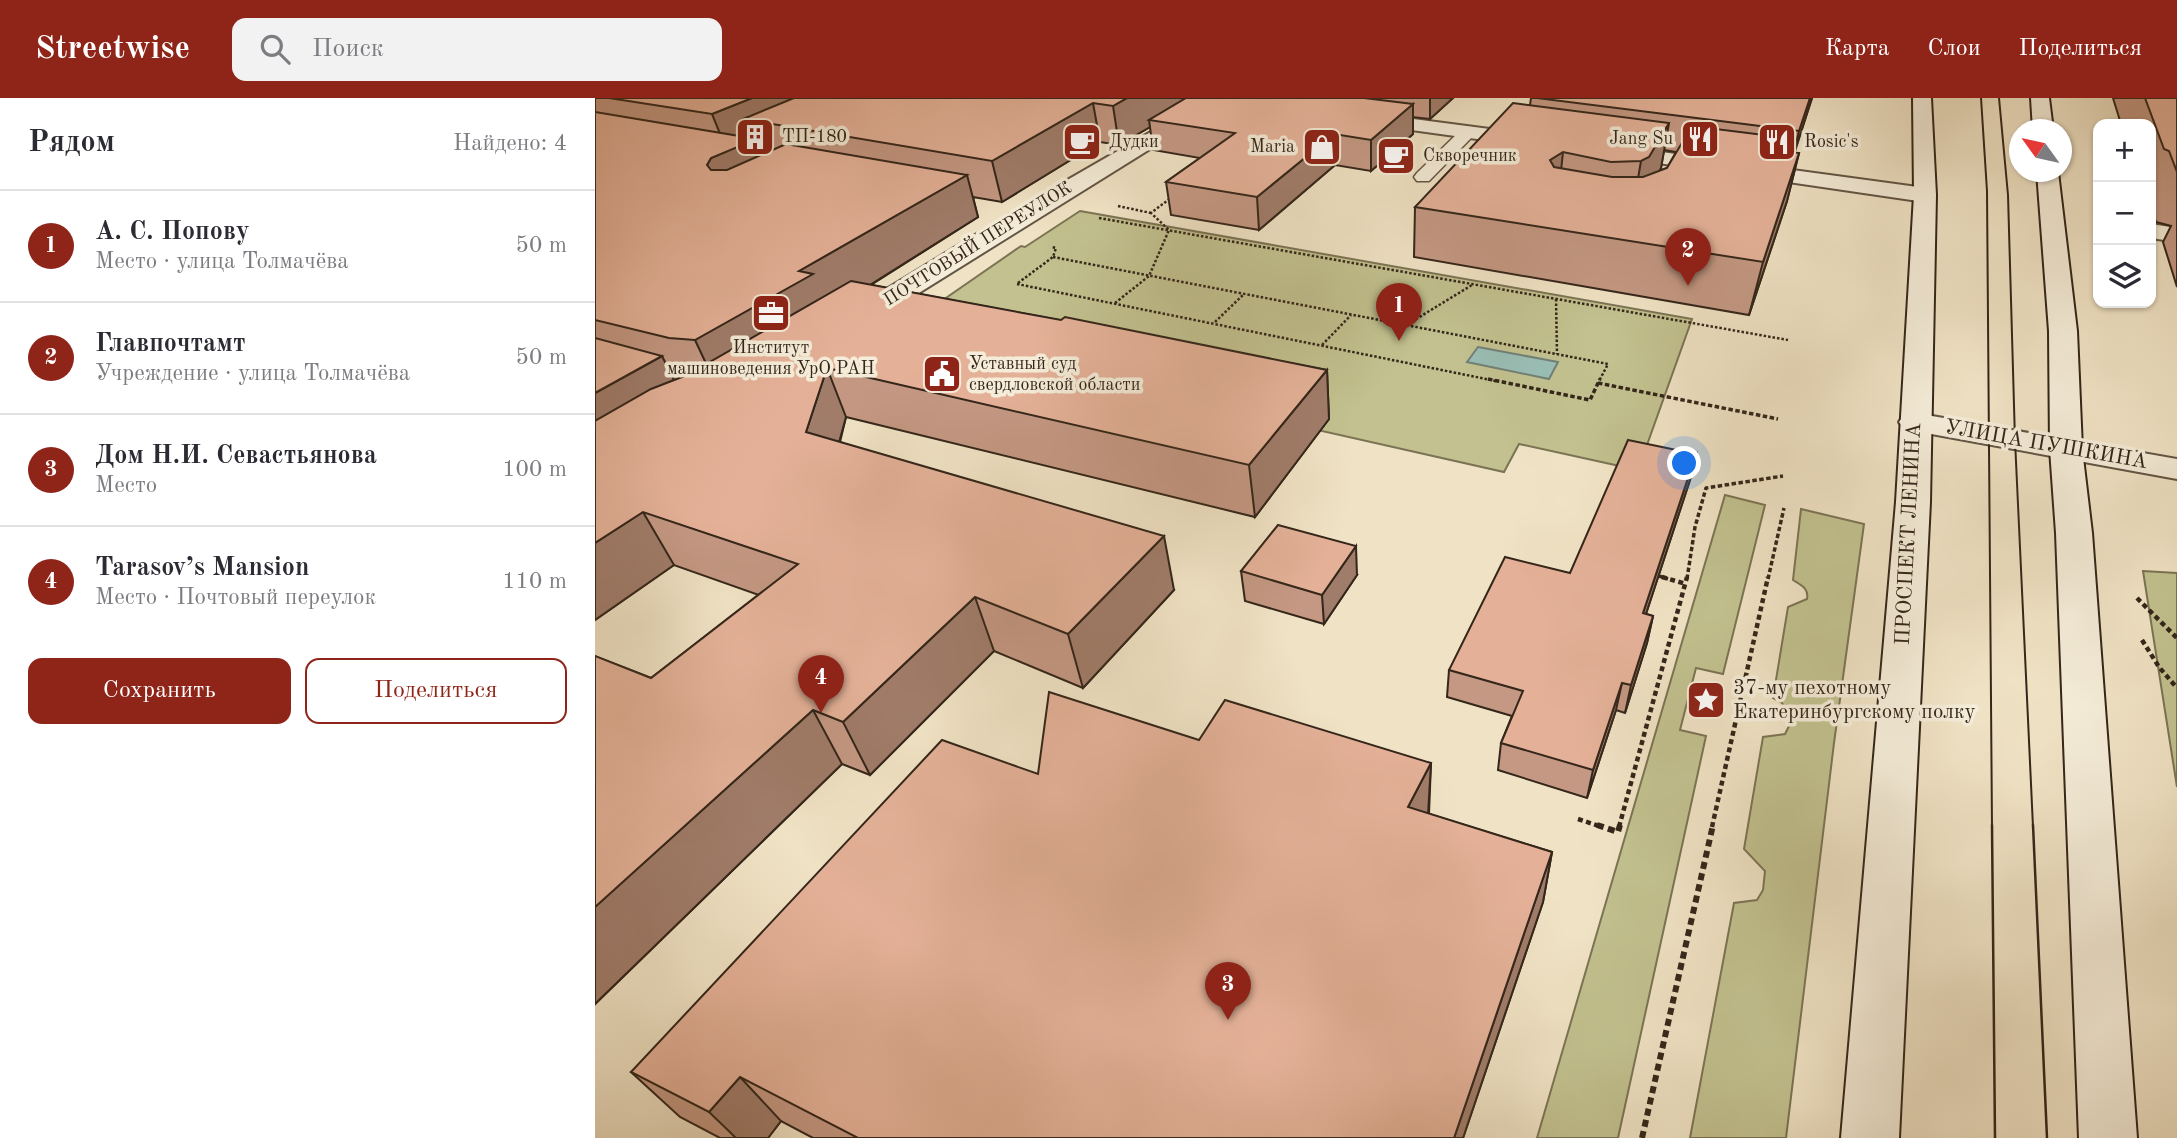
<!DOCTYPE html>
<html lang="ru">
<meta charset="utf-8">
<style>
body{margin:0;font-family:"Old Standard TT",serif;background:#f2f2f3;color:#2b2b33}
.controls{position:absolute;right:21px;top:21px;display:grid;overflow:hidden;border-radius:14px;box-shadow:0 2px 5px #0004}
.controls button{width:63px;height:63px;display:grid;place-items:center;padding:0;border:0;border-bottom:2px solid #e1e1e2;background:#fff;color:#2b2b33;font:35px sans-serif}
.compass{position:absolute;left:1414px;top:21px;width:63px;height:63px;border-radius:50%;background:#fff;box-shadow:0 2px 5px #0004;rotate:303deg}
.you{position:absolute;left:1090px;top:366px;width:24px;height:24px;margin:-18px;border:5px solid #fff;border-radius:50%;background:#1a73e8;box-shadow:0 0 0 10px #1a73e833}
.badge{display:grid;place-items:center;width:46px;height:46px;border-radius:50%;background:#8f2418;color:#fff;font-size:23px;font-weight:700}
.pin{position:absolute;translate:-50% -58px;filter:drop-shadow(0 2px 4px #0008)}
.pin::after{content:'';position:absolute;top:37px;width:24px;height:21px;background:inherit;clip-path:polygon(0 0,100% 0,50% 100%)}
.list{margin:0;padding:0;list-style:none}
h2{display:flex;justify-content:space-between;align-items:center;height:91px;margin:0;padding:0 28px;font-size:30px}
h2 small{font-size:23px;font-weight:400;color:#7c7c81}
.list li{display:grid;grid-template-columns:46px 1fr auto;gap:21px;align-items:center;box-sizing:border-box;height:112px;padding:0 28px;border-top:2px solid #e1e1e2}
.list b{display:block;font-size:26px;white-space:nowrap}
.list p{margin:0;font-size:23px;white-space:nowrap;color:#7c7c81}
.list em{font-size:23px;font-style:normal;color:#7c7c81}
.actions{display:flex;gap:14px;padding:21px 28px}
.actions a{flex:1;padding:16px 0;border:2px solid #8f2418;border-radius:14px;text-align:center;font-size:24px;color:#8f2418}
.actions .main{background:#8f2418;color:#fff}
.icon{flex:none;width:38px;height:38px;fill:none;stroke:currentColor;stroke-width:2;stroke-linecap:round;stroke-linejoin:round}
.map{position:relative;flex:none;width:1582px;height:1040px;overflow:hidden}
header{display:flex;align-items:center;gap:42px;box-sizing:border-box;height:98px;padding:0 35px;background:#8f2418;color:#fff}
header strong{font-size:33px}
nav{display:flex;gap:38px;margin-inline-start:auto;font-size:24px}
.search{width:490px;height:63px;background:#f2f2f3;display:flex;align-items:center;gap:18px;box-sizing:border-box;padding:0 24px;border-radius:14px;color:#7c7c81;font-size:26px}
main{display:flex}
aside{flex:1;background:#fff}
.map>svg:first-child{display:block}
</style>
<header>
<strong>Streetwise</strong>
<div class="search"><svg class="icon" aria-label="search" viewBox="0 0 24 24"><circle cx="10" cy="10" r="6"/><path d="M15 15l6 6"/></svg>Поиск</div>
<nav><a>Карта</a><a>Слои</a><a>Поделиться</a></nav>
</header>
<main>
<aside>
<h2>Рядом<small>Найдено: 4</small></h2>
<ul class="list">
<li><span class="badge">1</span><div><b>А. С. Попову</b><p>Место · улица Толмачёва</p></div><em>50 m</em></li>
<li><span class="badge">2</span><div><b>Главпочтамт</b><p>Учреждение · улица Толмачёва</p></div><em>50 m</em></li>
<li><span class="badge">3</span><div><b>Дом Н.И. Севастьянова</b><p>Место</p></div><em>100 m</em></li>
<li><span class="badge">4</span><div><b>Tarasov’s Mansion</b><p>Место · Почтовый переулок</p></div><em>110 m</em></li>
</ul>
<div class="actions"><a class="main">Сохранить</a><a>Поделиться</a></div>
</aside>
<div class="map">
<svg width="1582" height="1040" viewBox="0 0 1582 1040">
<rect width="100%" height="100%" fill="#f0e3c5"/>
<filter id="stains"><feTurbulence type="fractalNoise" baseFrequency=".00286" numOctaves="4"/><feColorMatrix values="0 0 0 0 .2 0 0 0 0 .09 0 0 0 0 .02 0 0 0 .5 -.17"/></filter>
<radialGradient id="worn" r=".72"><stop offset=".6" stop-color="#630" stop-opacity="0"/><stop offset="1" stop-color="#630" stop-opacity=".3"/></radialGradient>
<!-- green -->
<g fill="#c2c18f" stroke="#7b7454" stroke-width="2">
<path d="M 485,113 L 1097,221 L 1043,372 L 924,346 L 909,374 L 447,270 L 322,220 L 426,148 L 430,149 Z"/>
<path d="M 1130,397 L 1170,407 L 1128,576 L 1101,570 L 1085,632 L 1111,638 L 1023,1040 L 942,1040 Z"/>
<path d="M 1206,411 L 1269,426 L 1239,645 L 1191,1040 L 1095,1040 L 1139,805 L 1162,802 L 1168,792 L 1170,773 L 1149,751 L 1168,639 L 1190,636 L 1197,622 L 1187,605 L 1178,600 L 1193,509 L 1212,501 C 1214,490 1206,487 1198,482 Z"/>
<path d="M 1548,473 L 1582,475 L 1582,689 Z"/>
</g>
<!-- water -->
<path fill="#9abeb5" stroke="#718177" stroke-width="2" d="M 883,249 L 963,264 L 954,281 L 872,264 Z"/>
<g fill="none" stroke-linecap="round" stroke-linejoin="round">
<!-- lane casing -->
<g stroke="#635545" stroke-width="3">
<path id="lane" d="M 873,29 L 881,34 L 879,37 L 834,83 L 822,83 L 819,79 L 822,75 L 867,31 Z"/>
</g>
<!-- street casing -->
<g stroke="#635545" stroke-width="4">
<g id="street">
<path d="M 601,8 L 611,14 L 608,18 L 274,226 L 264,228 L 254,226 L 250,220 L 254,214 L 434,104 Z"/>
<path d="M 765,14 L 941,37 L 948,39 L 951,43 L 948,47 L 941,49 L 758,24 L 755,20 Z"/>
<path d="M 1015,47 L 1330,90 L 1338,92 L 1341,97 L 1338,102 L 1330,104 L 1008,57 L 1005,53 L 1008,49 Z"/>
<path d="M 1556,126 L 1582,130 L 1582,144 L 1556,140 Z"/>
<path d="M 1320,315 L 1582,361 L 1582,381 L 1309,331 L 1304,324 L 1309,317 Z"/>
</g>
</g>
<!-- secondary casing -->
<g stroke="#34261a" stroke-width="4">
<g id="secondary">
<path d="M 1318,0 L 1336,0 L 1341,97 L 1335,404 L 1304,1040 L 1246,1040 L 1301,404 L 1319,97 Z"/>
<path d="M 1436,0 L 1454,0 L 1458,32 L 1438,32 Z"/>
<path d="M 1442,74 L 1463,74 L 1482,233 L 1487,351 L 1497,435 L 1542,1040 L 1484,1040 L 1461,435 L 1455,351 L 1454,233 Z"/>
</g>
</g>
<!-- path-far3 -->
<g stroke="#34261a" stroke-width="2.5" stroke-dasharray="2.5 2" stroke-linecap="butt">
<path d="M 523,108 L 556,115"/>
<path d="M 504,120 L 1193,242"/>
<path d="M 458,159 L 1013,266 L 1004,283"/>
<path d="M 423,185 L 458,159 L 461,150 L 457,149"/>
<path d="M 422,186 L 901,283"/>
<path d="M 961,201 L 962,256"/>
<path d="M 520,205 L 554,178 L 574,132 L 556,115 L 577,99"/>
<path d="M 620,224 L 649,196"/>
<path d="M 813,226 L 877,187"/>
<path d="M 727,247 L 756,217"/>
</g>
<!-- path-far2 -->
<g stroke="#34261a" stroke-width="3.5" stroke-dasharray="4.5 2.5" stroke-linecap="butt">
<path d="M 893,281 L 995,302 L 1005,281"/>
<path d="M 1003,285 L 1183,321"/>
<path d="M 1064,478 L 1073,481"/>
<path d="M 1092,481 L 1100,429 L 1111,390 L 1188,378"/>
<path d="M 1173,481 L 1189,410"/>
</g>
<!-- path-far1 -->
<g stroke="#34261a" stroke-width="4.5" stroke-dasharray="5 3.5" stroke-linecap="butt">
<path d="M 1067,479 L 1091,486"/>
<path d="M 1542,500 L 1582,540"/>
<path d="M 1547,542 L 1564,569 L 1582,590"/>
<path d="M 983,721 L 1007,729"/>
<path d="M 1024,729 L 1092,479"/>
<path d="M 1117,729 L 1173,479"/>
</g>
<!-- path -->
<g stroke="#34261a" stroke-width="6" stroke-dasharray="7 4.5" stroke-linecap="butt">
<path d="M 1002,727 L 1023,734 L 1025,727"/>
<path d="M 1047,1040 L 1118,727"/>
</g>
<!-- lane -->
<use href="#lane" fill="#f5edd9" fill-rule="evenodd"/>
<!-- street -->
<use href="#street" fill="#f5edd9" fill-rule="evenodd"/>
<!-- secondary -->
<use href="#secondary" fill="#f5edd9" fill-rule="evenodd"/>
<!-- tram-far1 -->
<g stroke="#34261a" stroke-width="2">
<path d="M 1386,0 L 1392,93 L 1397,729"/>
<path d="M 1404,0 L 1413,97 L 1420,342 L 1438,729"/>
</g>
<!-- tram -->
<g stroke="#34261a" stroke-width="2.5">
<path d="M 1397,727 L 1400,1040"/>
<path d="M 1438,727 L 1452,1040"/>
</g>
</g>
<!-- wall -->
<g fill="#c49883" stroke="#34261a" stroke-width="2" fill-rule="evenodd">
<path d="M 0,0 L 858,0 L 835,21 L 818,19 L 818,36 L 776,73 L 740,67 L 664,132 L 576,117 L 571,84 L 605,60 L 558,52 L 555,29 L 524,47 L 505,44 L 407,104 L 378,99 L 383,119 L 276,187 L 732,272 L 734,321 L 660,419 L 251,319 L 245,344 L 579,492 L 488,590 L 399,553 L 275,677 L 247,666 L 0,906 L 0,558 L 56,580 L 164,497 L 79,467 L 0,522 Z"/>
<path d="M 936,0 L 1217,0 L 1199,55 L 1204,55 L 1192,103 L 1154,217 L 819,159 L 820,109 L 935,7 ZM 1069,52 L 1081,54 L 1072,70 L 1064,73 L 1066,70 Z"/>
<path d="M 1518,0 L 1582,0 L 1582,189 L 1568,144 L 1576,128 L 1561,124 L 1556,108 L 1556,26 L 1526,26 Z"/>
<path d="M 1101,356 L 1095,382 L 1051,516 L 1058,518 L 1052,545 L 1030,615 L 1021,612 L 992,700 L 903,672 L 906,645 L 917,618 L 852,599 L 854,572 L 975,475 Z"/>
<path d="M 646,473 L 762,477 L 729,526 L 650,503 Z"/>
<path d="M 604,642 L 836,665 L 834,716 L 957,754 L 948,804 L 868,1040 L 218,1040 L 186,1023 L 173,1040 L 125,1040 L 85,1019 L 36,974 L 443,676 Z"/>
</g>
<!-- shaded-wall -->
<g fill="#a07c6a" stroke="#34261a" stroke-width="2">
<path d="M 157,0 L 259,0 L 148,21 L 156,44 L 162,41 L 178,82 L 133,102 L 112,67 L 116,60 L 132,53 L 117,16 Z"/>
<path d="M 532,0 L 603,0 L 554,22 L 555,29 L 524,47 L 518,8 Z"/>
<path d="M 835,0 L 858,0 L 835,21 Z"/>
<path d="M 1215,0 L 1217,0 L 1195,69 L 1204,33 Z"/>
<path d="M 498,5 L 505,44 L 407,104 L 397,63 Z"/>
<path d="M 818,6 L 818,36 L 776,73 L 776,42 Z"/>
<path d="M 1074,25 L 1066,70 L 1046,106 L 1038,110 L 1046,63 Z"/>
<path d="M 739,36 L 740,67 L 664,132 L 662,99 Z"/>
<path d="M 968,54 L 963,101 L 955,62 Z"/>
<path d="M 1204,55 L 1192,103 L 1154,217 L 1168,164 Z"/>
<path d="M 372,77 L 383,119 L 232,214 L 123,291 L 100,242 L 204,173 Z"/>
<path d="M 67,258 L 92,308 L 0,363 L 0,295 Z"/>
<path d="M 232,270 L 251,319 L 233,385 L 211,334 Z"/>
<path d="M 732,272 L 734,321 L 660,419 L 654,367 Z"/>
<path d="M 1101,356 L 1095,382 L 1042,543 L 1048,515 Z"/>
<path d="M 48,414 L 79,467 L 0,522 L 0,445 Z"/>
<path d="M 569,438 L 579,492 L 488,590 L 473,536 Z"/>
<path d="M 761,448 L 762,477 L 729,526 L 727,497 Z"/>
<path d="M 380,499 L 399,553 L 275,677 L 248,624 Z"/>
<path d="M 1058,518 L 1052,545 L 1030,615 L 1036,587 Z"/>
<path d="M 1027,585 L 1021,612 L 992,700 L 998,672 Z"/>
<path d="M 218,612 L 247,666 L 0,906 L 0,809 Z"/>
<path d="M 836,665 L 833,717 L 813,709 Z"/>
<path d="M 957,754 L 948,804 L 868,1040 L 859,1040 Z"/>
<path d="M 145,979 L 186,1023 L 173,1040 L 141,1040 L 114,1014 Z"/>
</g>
<!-- building -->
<g fill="#e4b198" stroke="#34261a" stroke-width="2">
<path d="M 14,0 L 157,0 L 117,16 Z"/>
<path d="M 199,0 L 532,0 L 518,8 L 498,5 L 397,63 L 148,21 Z"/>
<path d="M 591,0 L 769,0 L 818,6 L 776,42 L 739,36 L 662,99 L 571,84 L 640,35 L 554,22 Z"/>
<path d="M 942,0 L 1215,0 L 1204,33 Z"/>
<path d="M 1550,0 L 1582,0 L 1582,74 L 1574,53 L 1569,51 Z"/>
<path d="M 918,5 L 1074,25 L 1054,59 L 1046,63 L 1016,64 L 968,54 L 955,62 L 959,69 L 1017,79 L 1048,79 L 1072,70 L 1097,28 L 1200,41 L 1196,54 L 1204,55 L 1168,164 L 820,109 Z"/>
<path d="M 0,14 L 162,41 L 116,60 L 112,67 L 116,72 L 132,72 L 191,46 L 372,77 L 204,173 L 218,176 L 100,242 L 74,240 L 0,222 Z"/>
<path d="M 256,183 L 466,222 L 470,219 L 732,272 L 654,367 L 232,270 L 211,334 L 569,438 L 473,536 L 380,499 L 248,624 L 218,612 L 0,809 L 0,558 L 56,580 L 203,466 L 48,414 L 0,445 L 0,323 L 56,291 L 92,277 Z"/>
<path d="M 0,240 L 67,258 L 0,295 Z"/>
<path d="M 1033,342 L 1101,356 L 1048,515 L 1058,518 L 1036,587 L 1027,585 L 998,672 L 906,645 L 928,593 L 854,572 L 910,459 L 975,475 Z"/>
<path d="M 683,427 L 761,448 L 727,497 L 646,473 Z"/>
<path d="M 454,594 L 604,642 L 630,602 L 836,665 L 813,709 L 957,754 L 859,1040 L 263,1040 L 145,979 L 114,1014 L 36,974 L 347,642 L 443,676 Z"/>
</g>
<!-- icons -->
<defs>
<g id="building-square" transform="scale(2.0125)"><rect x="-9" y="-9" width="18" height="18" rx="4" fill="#8f2418" stroke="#f5edd9"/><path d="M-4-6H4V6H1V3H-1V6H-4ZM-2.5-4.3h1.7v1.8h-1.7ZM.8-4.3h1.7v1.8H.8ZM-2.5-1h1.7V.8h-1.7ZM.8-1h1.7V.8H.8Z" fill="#fff"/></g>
<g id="restaurant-square" transform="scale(2.0125)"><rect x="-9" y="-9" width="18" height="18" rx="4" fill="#8f2418" stroke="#f5edd9"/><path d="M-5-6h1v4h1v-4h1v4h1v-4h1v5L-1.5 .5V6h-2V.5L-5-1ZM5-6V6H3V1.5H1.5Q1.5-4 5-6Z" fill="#fff"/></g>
<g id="cafe-square" transform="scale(2.0125)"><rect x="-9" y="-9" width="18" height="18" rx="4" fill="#8f2418" stroke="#f5edd9"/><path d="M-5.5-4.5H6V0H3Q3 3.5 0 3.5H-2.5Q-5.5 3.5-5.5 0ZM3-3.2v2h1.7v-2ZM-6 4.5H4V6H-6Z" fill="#fff"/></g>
<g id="shop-square" transform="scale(2.0125)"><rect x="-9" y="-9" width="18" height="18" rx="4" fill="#8f2418" stroke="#f5edd9"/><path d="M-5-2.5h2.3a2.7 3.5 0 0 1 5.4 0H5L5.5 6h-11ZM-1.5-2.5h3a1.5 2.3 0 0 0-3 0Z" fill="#fff"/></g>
<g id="office-square" transform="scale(2.0125)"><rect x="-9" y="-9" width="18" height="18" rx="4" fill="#8f2418" stroke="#f5edd9"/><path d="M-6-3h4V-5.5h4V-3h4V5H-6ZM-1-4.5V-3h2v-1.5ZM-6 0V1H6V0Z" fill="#fff"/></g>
<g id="civic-square" transform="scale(2.0125)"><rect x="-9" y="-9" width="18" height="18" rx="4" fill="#8f2418" stroke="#f5edd9"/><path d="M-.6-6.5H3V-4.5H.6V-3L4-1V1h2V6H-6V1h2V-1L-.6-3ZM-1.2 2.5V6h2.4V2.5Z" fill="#fff"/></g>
<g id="sight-square" transform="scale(2.0125)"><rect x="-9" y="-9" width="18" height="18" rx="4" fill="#8f2418" stroke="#f5edd9"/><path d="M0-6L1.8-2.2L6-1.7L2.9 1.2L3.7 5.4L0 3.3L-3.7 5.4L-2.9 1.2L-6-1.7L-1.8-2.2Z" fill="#fff"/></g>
</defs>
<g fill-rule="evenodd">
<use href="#building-square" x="160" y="39"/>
<use href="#restaurant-square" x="1105" y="41"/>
<use href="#cafe-square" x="487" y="44"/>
<use href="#restaurant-square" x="1182" y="44"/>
<use href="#shop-square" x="727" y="49"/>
<use href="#cafe-square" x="801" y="58"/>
<use href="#office-square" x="176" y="215"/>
<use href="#civic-square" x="347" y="276"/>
<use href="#sight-square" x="1111" y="602"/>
</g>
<g text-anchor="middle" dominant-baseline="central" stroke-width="7" stroke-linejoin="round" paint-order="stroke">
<!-- far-poi labels -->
<g font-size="18" fill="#34261a" stroke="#f5edd9" text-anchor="start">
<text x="187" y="39">ТП-180</text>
<text x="1078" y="41" text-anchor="end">Jang Su</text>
<text x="514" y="44">Дудки</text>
<text x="1209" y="44">Rosic's</text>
<text x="700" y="49" text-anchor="end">Maria</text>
<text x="828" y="58">Скворечник</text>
<text x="176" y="250" text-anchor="middle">Институт<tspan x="176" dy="21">машиноведения УрО РАН</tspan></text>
<text x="374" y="266">Уставный суд<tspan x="374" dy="21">свердловской области</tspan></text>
</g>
<!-- far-street labels -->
<g font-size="18" fill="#34261a" stroke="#f5edd9">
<text transform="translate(383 146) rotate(-32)">ПОЧТОВЫЙ ПЕРЕУЛОК</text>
</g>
<!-- street labels -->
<g font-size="21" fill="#34261a" stroke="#f5edd9">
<text transform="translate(1451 347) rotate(10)">УЛИЦА ПУШКИНА</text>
<text transform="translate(1314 436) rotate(-87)">ПРОСПЕКТ ЛЕНИНА</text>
</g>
<!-- poi labels -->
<g font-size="21" fill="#34261a" stroke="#f5edd9" text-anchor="start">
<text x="1138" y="590">37-му пехотному<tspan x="1138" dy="24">Екатеринбургскому полку</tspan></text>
</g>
</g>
<rect width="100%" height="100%" filter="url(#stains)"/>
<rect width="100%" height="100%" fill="url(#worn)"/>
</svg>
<div class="controls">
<button>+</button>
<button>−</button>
<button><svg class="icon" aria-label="layers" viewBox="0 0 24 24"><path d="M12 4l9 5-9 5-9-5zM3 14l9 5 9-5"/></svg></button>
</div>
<svg class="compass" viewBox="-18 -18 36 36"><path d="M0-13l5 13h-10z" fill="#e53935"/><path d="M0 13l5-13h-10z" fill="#7c7c81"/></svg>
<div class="you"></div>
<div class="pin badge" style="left:804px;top:243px">1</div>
<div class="pin badge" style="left:1093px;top:188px">2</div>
<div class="pin badge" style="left:633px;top:922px">3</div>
<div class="pin badge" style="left:226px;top:615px">4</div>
</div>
</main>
